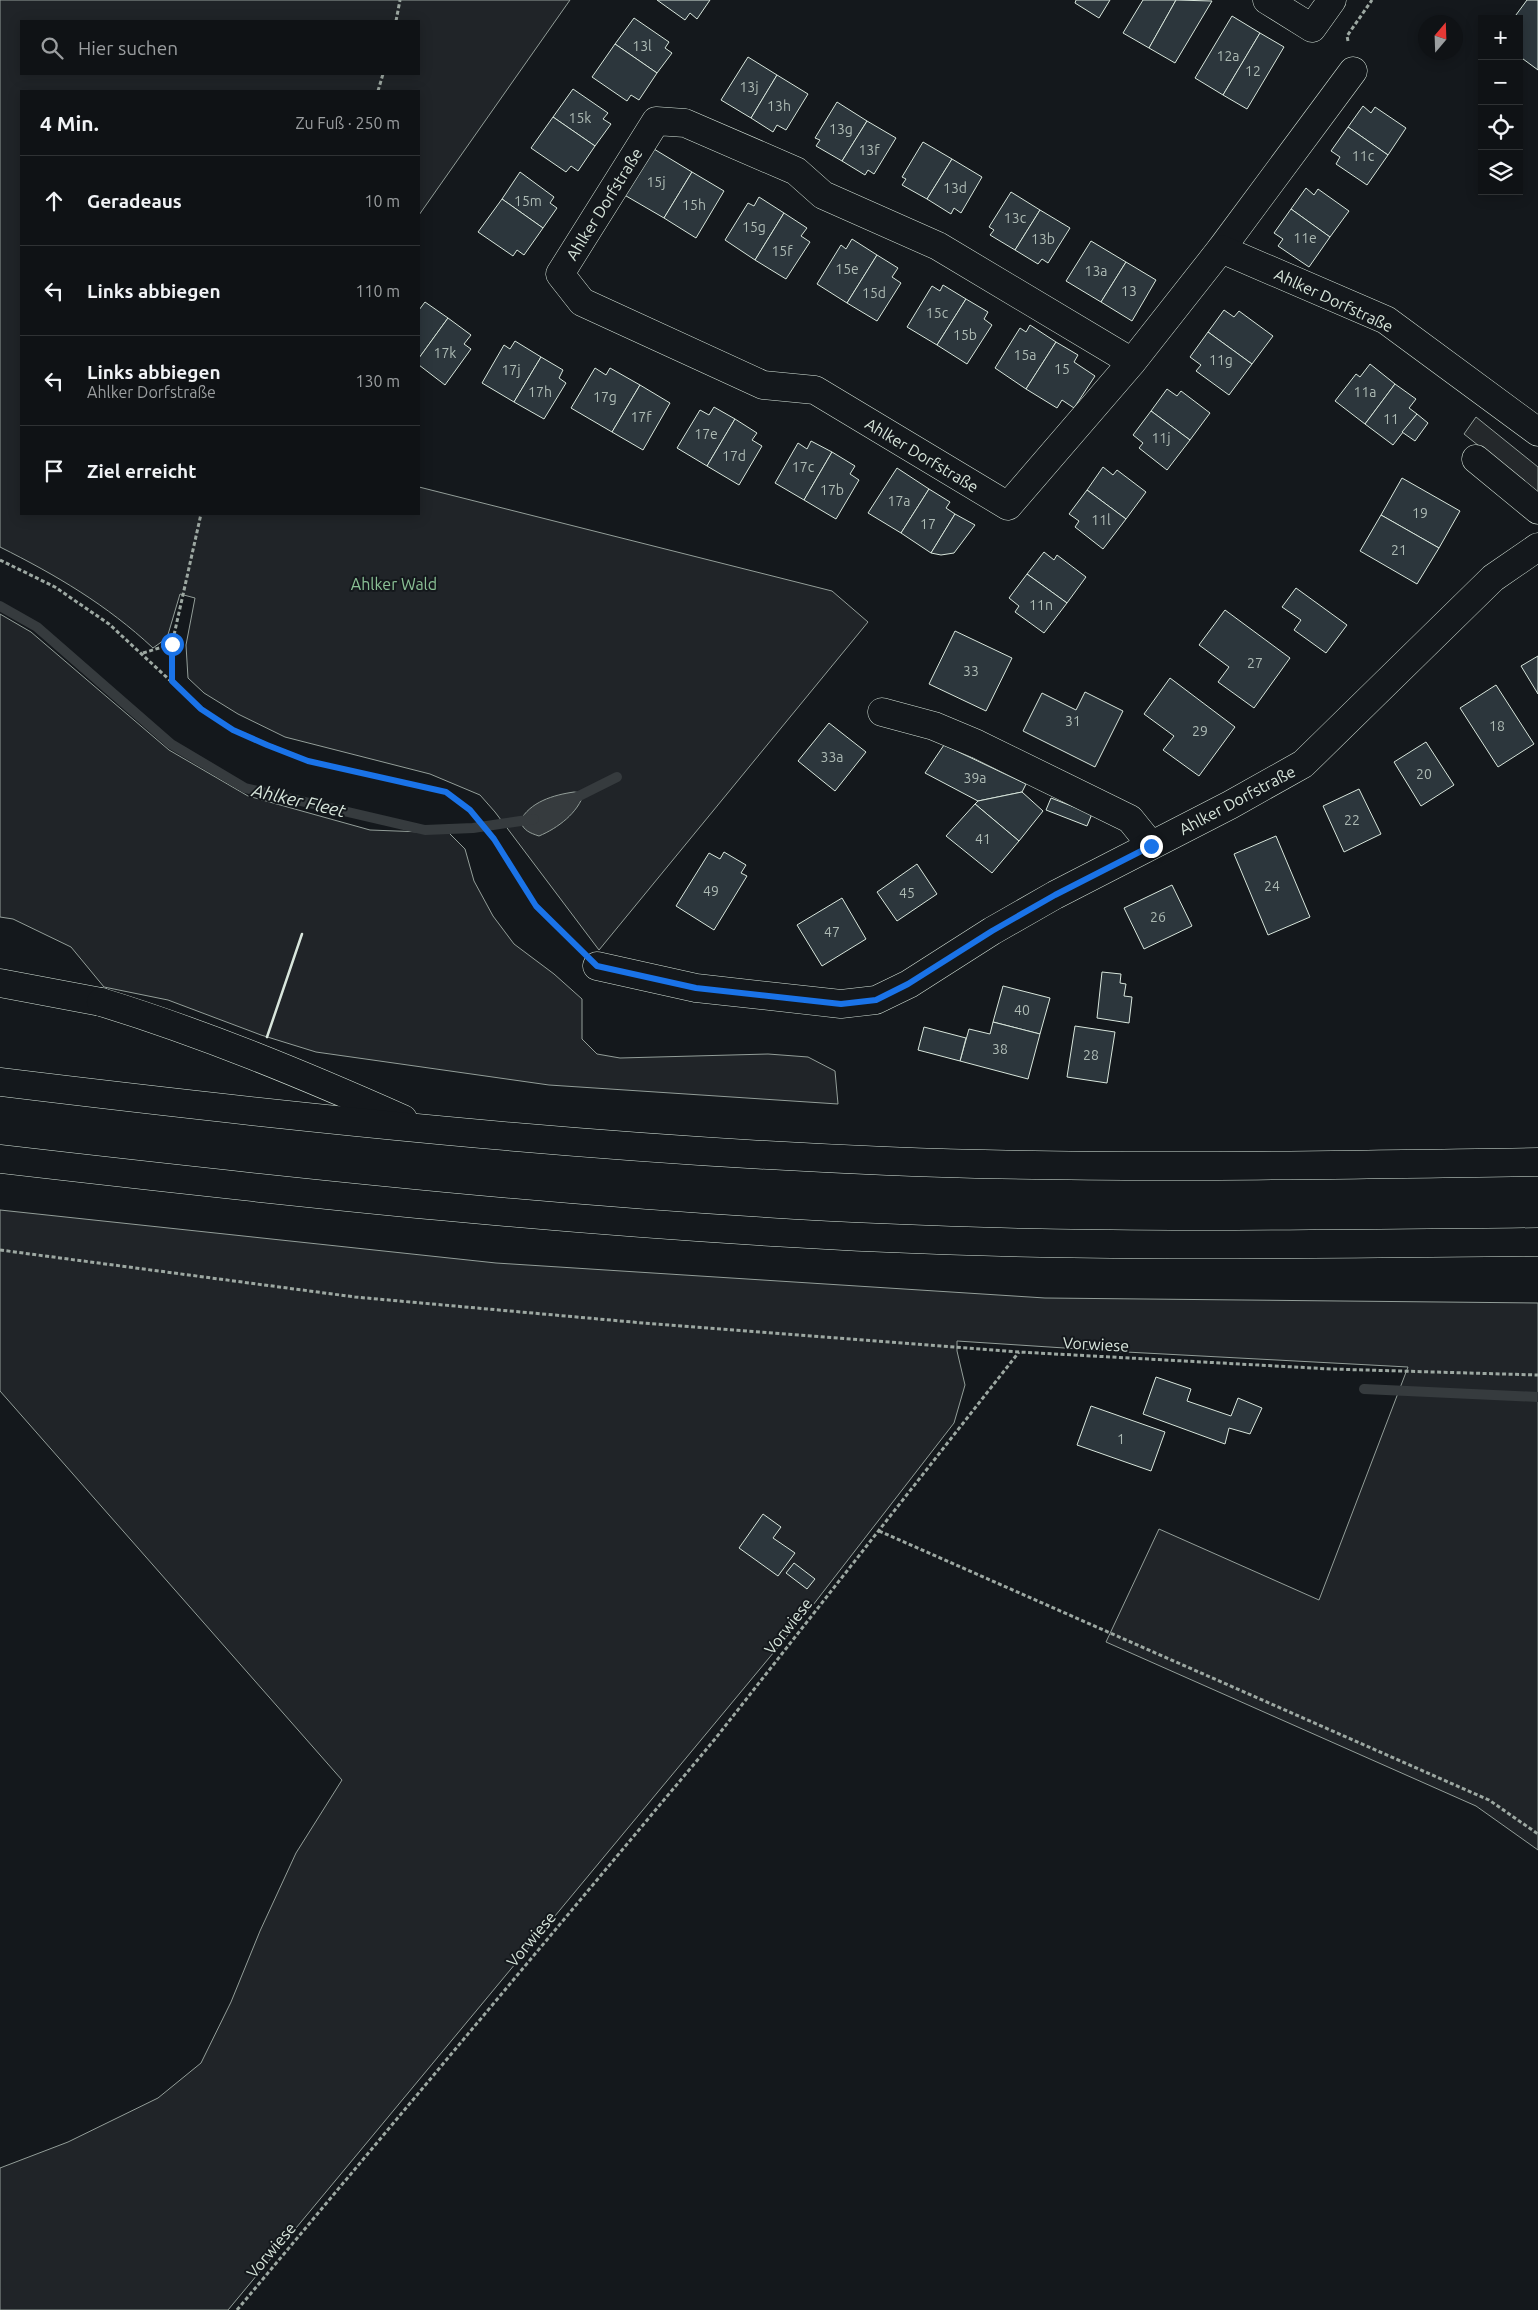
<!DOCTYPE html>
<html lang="de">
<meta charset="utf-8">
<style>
body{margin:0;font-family:Ubuntu,sans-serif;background:#181b1e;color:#f1f3f6}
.controls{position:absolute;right:15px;top:15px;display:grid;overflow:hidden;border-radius:0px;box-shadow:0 2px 12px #0003}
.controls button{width:45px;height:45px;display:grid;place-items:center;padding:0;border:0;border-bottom:1px solid #2f3234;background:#0f1215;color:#f1f3f6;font:25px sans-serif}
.compass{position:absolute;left:1418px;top:15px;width:45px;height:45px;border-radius:50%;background:#0f1215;box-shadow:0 2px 12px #0003;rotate:19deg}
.stop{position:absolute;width:15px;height:15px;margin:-11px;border:4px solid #1a73e8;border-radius:50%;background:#fff}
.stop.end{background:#1a73e8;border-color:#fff;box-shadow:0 1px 5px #0008}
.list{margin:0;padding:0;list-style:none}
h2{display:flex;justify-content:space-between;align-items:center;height:65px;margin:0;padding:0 20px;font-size:21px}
h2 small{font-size:16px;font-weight:400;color:#9b9ea0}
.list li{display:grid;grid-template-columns:32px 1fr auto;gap:15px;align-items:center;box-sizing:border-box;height:90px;padding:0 20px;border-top:1px solid #2f3234}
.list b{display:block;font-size:19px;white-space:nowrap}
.list p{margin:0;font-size:16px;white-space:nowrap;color:#9b9ea0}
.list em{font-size:16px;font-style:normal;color:#9b9ea0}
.icon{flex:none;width:28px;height:28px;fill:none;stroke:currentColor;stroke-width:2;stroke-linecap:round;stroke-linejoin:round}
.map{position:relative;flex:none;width:1538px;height:2310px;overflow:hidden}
.search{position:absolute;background:#0f1215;box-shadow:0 2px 12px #0003;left:20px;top:20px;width:400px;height:55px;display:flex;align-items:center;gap:12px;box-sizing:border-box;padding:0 18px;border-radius:0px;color:#9b9ea0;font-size:19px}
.panel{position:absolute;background:#0f1215;box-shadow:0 2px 12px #0003;left:20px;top:90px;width:400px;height:425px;border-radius:0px}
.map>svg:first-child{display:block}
</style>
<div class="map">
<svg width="1538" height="2310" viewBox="0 0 1538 2310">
<rect width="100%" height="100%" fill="#14181c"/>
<!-- green -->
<g fill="#202428" stroke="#939e99" fill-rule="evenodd">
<path d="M 0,0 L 570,0 L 419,215 L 419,91 L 21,91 L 21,514 L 419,514 L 419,487 L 832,591 L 868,622 L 599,950 L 495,812 L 480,795 L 430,774 L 285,737 L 238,714 L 204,693 L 188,678 L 186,645 L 195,598 L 180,594 L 167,638 L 153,648 C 107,605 56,575 0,547 ZM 21,21 L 419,21 L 419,74 L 21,74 Z"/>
<path d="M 0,614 L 31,632 L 169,750 L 248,796 L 370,830 L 449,833 L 465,849 L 474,881 L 493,916 L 514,944 L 554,974 L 582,999 L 582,1039 L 597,1054 L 620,1058 L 768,1054 L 808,1057 L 835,1071 L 838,1104 L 549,1085 L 316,1052 L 261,1035 L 168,1000 L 104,987 L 71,947 L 13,919 L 0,917 Z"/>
<path d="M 0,1210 L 496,1263 L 1045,1298 L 1538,1303 L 1538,1850 L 1476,1806 L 1106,1642 L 1159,1529 L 1319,1600 L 1408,1367 L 1126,1352 L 957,1341 L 957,1351 L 965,1385 L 954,1423 L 813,1605 L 228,2310 L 0,2310 L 0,2168 L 68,2142 L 158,2098 L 201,2063 L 231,2002 L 260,1931 L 296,1853 L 342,1780 L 0,1391 Z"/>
</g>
<!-- parking -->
<path fill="#24282b" stroke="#939e99" d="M 1476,417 L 1538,467 L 1538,493 L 1464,434 Z"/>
<!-- water -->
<path fill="#363b3e" stroke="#939e99" d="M 574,792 L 584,793 C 578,813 558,828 539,836 C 530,833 524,831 520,821 C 530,802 553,795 574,792 Z"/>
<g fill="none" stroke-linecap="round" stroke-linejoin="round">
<!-- stream -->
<g stroke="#363b3e" stroke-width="10">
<path d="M 0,606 L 37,627 L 171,744 L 245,788 L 425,830 L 473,828 L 534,819"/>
<path d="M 573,799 L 617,777"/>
<path d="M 1364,1389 L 1538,1397"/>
</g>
</g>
<!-- building -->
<g fill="#2c363c" stroke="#d8e6dc">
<path d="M 657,0 L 710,0 L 697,19 L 690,13 L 685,20 Z"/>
<path d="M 1076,0 L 1110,0 L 1099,18 L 1075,3 Z"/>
<path d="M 1143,0 L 1176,0 L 1149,48 L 1123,33 Z"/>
<path d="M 1176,0 L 1212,1 L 1175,63 L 1149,48 Z"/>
<path d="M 1527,0 L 1538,0 L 1538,70 L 1519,56 L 1519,19 L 1513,19 Z"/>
<path d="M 1232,16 L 1260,33 L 1223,95 L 1195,78 Z"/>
<path d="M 634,18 L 669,42 L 665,48 L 672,53 L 657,73 L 615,44 Z"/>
<path d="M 1260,33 L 1284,47 L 1247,109 L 1223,95 Z"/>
<path d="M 615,44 L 657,73 L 639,100 L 631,95 L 627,101 L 592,77 Z"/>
<path d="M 748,57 L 777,75 L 751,118 L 721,100 Z"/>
<path d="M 777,75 L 808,94 L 786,130 L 777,125 L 773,132 L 751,118 Z"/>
<path d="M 573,89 L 608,113 L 603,119 L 611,124 L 595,146 L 553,117 Z"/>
<path d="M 837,102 L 867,121 L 842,161 L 816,146 L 820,140 L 815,138 Z"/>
<path d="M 1363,106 L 1371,113 L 1375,107 L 1406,128 L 1388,155 L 1348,127 Z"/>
<path d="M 553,117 L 595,146 L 578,171 L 571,166 L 566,172 L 531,148 Z"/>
<path d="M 867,121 L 896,138 L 874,174 L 868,170 L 865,175 L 842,161 Z"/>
<path d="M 1348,127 L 1388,155 L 1367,185 L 1336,164 L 1340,157 L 1331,151 Z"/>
<path d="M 923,142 L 952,159 L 927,199 L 902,185 L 906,179 L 902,177 Z"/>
<path d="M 649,146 L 692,172 L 664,218 L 621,193 Z"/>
<path d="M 952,159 L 982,177 L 961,213 L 954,208 L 951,214 L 927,199 Z"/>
<path d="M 520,172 L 554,197 L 550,203 L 557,208 L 543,228 L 502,199 Z"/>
<path d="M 692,172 L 724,191 L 696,238 L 664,218 Z"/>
<path d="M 1306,188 L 1314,195 L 1318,189 L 1349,211 L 1330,237 L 1291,209 Z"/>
<path d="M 1011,192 L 1040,210 L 1015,250 L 990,235 L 994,230 L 989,227 Z"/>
<path d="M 759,197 L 784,213 L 755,260 L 725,240 L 748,203 L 754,206 Z"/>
<path d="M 502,199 L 543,228 L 524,255 L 517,250 L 513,256 L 478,232 Z"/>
<path d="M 1291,209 L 1330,237 L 1309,267 L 1278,246 L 1283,239 L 1274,233 Z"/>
<path d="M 1040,210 L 1070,228 L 1048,263 L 1042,259 L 1038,264 L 1015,250 Z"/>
<path d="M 784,213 L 807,228 L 801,236 L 810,242 L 786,279 L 755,260 Z"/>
<path d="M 852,239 L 877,255 L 847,303 L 817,284 L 841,245 L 846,249 Z"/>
<path d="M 1091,241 L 1126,262 L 1101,302 L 1066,281 Z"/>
<path d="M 877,255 L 898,268 L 892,277 L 901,283 L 877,321 L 847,303 Z"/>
<path d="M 1126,262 L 1156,280 L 1132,321 L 1101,302 Z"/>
<path d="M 943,285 L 966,299 L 937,345 L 907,327 L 932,286 L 940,291 Z"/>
<path d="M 966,299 L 988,312 L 984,319 L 992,325 L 967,364 L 937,345 Z"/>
<path d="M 425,302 L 448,318 L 419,358 L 419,310 Z"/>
<path d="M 1224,310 L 1234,317 L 1239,311 L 1273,336 L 1252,364 L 1208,332 Z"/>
<path d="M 448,318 L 471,335 L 464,344 L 471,349 L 445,385 L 419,365 L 419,358 Z"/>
<path d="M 1030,325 L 1056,342 L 1026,389 L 995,368 L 1020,328 L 1026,332 Z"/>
<path d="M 1208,332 L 1252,364 L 1229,395 L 1196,371 L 1201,365 L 1190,357 Z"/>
<path d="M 515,341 L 541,357 L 514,402 L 482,383 L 504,345 L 510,349 Z"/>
<path d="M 1056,342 L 1078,355 L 1074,362 L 1095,376 L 1074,408 L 1062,400 L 1057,408 L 1026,389 Z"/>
<path d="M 541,357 L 563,370 L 559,378 L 566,383 L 544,419 L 514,402 Z"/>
<path d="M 1370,364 L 1395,384 L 1365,424 L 1335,401 L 1356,374 L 1360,377 Z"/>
<path d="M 595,368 L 606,375 L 610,368 L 640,385 L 612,432 L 571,408 Z"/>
<path d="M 1395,384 L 1416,399 L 1409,408 L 1417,414 L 1393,445 L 1365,424 Z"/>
<path d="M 640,385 L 670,403 L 643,450 L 612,432 Z"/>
<path d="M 1167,389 L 1177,396 L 1181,391 L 1210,413 L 1190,440 L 1151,411 Z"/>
<path d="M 714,407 L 735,419 L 707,466 L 677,448 L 700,410 L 709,415 Z"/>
<path d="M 1151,411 L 1190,440 L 1167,470 L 1139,448 L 1143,443 L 1133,435 Z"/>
<path d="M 1417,414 L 1428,423 L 1415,441 L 1402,432 Z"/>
<path d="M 735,419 L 757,433 L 752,440 L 762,446 L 739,485 L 707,466 Z"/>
<path d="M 811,441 L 832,452 L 804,500 L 775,483 L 798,443 L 807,449 Z"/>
<path d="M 832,452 L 855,466 L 850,474 L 859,480 L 836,519 L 804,500 Z"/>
<path d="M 1103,467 L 1113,475 L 1117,470 L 1146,492 L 1126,519 L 1087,490 Z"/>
<path d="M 897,468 L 929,489 L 901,533 L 868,513 Z"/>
<path d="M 1402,478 L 1460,511 L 1439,548 L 1381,515 Z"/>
<path d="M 929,489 L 950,502 L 946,508 L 955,514 L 931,553 L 901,533 Z"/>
<path d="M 1087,490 L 1126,519 L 1103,549 L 1075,527 L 1079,521 L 1069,514 Z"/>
<path d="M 955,514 L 975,525 L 954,553 L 941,555 L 931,553 Z"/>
<path d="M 1381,515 L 1439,548 L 1417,584 L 1360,551 Z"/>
<path d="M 1044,552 L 1054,560 L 1057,555 L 1086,577 L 1067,603 L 1027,574 Z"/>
<path d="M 1027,574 L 1067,603 L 1044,633 L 1015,612 L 1019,606 L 1009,598 Z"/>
<path d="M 1296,588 L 1347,625 L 1326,653 L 1294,630 L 1301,620 L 1282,607 Z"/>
<path d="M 1225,610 L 1290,658 L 1254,708 L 1218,682 L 1229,667 L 1199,645 Z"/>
<path d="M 955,631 L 1012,658 L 986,711 L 929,684 Z"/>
<path d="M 1538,656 L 1538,694 L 1521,666 Z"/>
<path d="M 1170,678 L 1235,727 L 1199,776 L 1163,750 L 1174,736 L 1144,714 Z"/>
<path d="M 1496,685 L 1534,744 L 1498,767 L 1460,708 Z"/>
<path d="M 1085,692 L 1123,711 L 1095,767 L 1023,731 L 1042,693 L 1076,710 Z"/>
<path d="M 829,723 L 866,752 L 835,791 L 798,761 Z"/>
<path d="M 1426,742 L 1454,785 L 1421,806 L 1394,762 Z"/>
<path d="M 944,745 L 1026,784 L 1022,792 L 978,801 L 925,773 Z"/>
<path d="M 1359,789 L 1381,834 L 1344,852 L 1323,806 Z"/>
<path d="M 1022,792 L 1043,811 L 1019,841 L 975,804 L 978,801 Z"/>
<path d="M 1051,798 L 1092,814 L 1087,826 L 1046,810 Z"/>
<path d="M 975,804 L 1019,841 L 992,873 L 946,836 Z"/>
<path d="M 1276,836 L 1310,917 L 1268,935 L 1234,854 Z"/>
<path d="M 724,852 L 746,865 L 741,873 L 747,876 L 714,930 L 676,906 L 709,853 L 720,859 Z"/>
<path d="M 917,864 L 937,894 L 897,921 L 877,892 Z"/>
<path d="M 1172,885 L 1192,926 L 1144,949 L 1124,908 Z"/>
<path d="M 842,898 L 866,939 L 822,966 L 797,925 Z"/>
<path d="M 1102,972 L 1121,974 L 1120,983 L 1126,984 L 1124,996 L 1132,997 L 1129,1023 L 1097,1018 Z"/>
<path d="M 1003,986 L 1050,998 L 1040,1034 L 993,1022 Z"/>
<path d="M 993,1022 L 1040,1034 L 1028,1079 L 960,1061 L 969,1029 L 990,1034 Z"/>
<path d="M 1075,1026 L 1115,1032 L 1107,1083 L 1067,1077 Z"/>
<path d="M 924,1027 L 966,1038 L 960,1061 L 918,1050 Z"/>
<path d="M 1156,1377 L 1191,1389 L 1187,1401 L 1231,1416 L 1238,1398 L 1262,1408 L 1250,1434 L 1229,1428 L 1225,1444 L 1143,1414 Z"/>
<path d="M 1091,1406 L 1165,1432 L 1151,1471 L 1077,1445 Z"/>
<path d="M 763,1514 L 781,1527 L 773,1538 L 795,1553 L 778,1576 L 739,1548 Z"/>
<path d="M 794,1563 L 815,1579 L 807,1589 L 786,1573 Z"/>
</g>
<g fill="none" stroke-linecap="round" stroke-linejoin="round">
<!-- minor casing -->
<g stroke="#d8e6dc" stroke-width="29">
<g id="minor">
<path d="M 1267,0 L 1312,28 L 1332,0"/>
<path d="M 1221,249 L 1353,71"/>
<path d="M 1132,362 L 938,246 L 823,195 L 796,171 L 685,123 L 656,121 L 560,274 L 582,302 L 763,385 L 815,390 L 1008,506 L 1132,362 L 1221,249 L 1386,320 L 1538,432"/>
<path d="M 1476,459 L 1538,510"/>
<path d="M 882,712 L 934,726 L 977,744 L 1130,819 L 1151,845"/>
<path d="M 597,966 L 696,988 L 841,1004 L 876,1000 L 909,984 L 992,931 L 1055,895 L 1230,805 L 1303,764 L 1493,578 L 1538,547"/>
<path d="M 0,983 L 101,1002"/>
</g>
</g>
<!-- highway casing -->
<g stroke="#d8e6dc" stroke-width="29">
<g id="highway">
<path d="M 101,1002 C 205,1034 304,1075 403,1119"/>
<path d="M 0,1082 C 295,1118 591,1149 887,1161 C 1104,1170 1321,1165 1538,1162"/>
<path d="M 0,1159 C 295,1193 590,1225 887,1238 C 1104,1248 1321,1244 1538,1242"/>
</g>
</g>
<!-- path -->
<g stroke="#9da8a2" stroke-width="3" stroke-dasharray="4 2.5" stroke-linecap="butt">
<path d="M 396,21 L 400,0"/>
<path d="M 1348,41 L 1347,36 L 1372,0"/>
<path d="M 378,91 L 383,74"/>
<path d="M 0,560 L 55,587 L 109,624 L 201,709 L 233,730 L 309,761 L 446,792 L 470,810 L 494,839 L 536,905 L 577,946"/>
<path d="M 143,653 L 172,644"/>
<path d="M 172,680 L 172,644 L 201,514"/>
<path d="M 0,1250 L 355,1297 L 643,1323 L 1019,1352 L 1331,1369 L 1538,1375"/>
<path d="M 879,1531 L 1489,1800 L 1538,1834"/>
<path d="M 237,2310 L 715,1739 L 1019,1352"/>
</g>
<!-- minor -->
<use href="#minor" stroke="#14181c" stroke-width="28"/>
<!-- highway -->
<use href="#highway" stroke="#14181c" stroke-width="28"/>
<!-- wall -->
<path stroke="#d8e6dc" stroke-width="2.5" d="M 267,1037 L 302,934"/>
</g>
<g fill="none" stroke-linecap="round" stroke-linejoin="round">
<!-- route -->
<path stroke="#1a73e8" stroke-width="6" d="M 172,644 L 172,681 L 201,709 L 233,730 L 267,745 L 308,761 L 446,792 L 470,810 L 494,839 L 536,906 L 597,966 L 696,988 L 841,1004 L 876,1000 L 908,984 L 992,931 L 1055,895 L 1151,846"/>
</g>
<g text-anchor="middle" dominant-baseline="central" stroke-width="4" stroke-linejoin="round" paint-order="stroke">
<!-- number labels -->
<g font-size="14" fill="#adbab4">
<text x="642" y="46">13l</text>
<text x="1228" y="56">12a</text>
<text x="1253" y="71">12</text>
<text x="749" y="87">13j</text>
<text x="779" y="106">13h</text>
<text x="580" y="118">15k</text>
<text x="841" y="129">13g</text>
<text x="869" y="150">13f</text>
<text x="1363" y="156">11c</text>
<text x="656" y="182">15j</text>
<text x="955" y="188">13d</text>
<text x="528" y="201">15m</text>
<text x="694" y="205">15h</text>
<text x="1015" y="218">13c</text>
<text x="754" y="227">15g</text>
<text x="1305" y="238">11e</text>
<text x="1043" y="239">13b</text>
<text x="782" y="251">15f</text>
<text x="847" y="269">15e</text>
<text x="1096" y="271">13a</text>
<text x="1129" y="291">13</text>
<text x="874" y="293">15d</text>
<text x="937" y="313">15c</text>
<text x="965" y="335">15b</text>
<text x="445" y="353">17k</text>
<text x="1025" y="355">15a</text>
<text x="1221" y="360">11g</text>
<text x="1062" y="369">15</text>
<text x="511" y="370">17j</text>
<text x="540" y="392">17h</text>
<text x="1365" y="392">11a</text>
<text x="605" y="397">17g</text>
<text x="641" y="417">17f</text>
<text x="1391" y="419">11</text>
<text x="706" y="434">17e</text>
<text x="1161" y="438">11j</text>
<text x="734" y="456">17d</text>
<text x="803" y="467">17c</text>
<text x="832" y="490">17b</text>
<text x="899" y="501">17a</text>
<text x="1420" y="513">19</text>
<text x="1101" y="520">11l</text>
<text x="928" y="524">17</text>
<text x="1399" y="550">21</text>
<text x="1041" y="605">11n</text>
<text x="1255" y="663">27</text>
<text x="971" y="671">33</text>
<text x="1073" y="721">31</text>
<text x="1497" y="726">18</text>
<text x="1200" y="731">29</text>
<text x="832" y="757">33a</text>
<text x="1424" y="774">20</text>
<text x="975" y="778">39a</text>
<text x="1352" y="820">22</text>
<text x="983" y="839">41</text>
<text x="1272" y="886">24</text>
<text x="711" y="891">49</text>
<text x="907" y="893">45</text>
<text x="1158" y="917">26</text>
<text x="832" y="932">47</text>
<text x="1022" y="1010">40</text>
<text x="1000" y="1049">38</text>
<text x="1091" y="1055">28</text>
<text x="1121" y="1439">1</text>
</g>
<!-- street labels -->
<g font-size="16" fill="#d8e6dc" stroke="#14181c">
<text transform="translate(604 204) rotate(-58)">Ahlker Dorfstraße</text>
<text transform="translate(1334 300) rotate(25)">Ahlker Dorfstraße</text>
<text transform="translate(922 455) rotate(31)">Ahlker Dorfstraße</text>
<text transform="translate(1237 800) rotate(-28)">Ahlker Dorfstraße</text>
<text transform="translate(1096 1344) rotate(3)">Vorwiese</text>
<text transform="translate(788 1626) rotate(-52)">Vorwiese</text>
<text transform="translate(531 1939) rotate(-50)">Vorwiese</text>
<text transform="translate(271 2250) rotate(-50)">Vorwiese</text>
</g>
<!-- park labels -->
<g font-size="16" fill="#8ac095" stroke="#14181c">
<text x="394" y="584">Ahlker Wald</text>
</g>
<!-- water labels -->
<g font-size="18" font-style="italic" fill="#d8e6dc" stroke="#14181c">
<text transform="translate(299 800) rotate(13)">Ahlker Fleet</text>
</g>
</g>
</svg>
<div class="controls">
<button>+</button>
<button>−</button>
<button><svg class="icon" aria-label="locate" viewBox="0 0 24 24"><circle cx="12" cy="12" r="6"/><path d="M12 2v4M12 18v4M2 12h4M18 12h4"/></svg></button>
<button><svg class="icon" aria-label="layers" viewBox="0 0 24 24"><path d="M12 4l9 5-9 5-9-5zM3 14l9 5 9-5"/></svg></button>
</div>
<svg class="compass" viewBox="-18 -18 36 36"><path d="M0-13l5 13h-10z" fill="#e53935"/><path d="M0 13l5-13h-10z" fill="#9b9ea0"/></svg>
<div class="stop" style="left:172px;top:644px"></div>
<div class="stop end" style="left:1151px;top:846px"></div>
<div class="search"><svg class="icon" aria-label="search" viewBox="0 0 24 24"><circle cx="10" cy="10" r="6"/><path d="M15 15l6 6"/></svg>Hier suchen</div>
<section class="panel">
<h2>4 Min.<small>Zu Fuß · 250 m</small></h2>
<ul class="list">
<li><svg class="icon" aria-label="ahead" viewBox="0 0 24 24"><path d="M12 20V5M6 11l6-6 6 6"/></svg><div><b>Geradeaus</b></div><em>10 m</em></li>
<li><svg class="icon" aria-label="left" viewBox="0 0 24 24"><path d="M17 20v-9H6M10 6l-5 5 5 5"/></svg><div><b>Links abbiegen</b></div><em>110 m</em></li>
<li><svg class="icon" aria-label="left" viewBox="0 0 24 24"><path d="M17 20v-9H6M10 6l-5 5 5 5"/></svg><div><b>Links abbiegen</b><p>Ahlker Dorfstraße</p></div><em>130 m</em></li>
<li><svg class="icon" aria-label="arrive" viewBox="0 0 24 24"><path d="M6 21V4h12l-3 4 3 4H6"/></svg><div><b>Ziel erreicht</b></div></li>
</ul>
</section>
</div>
